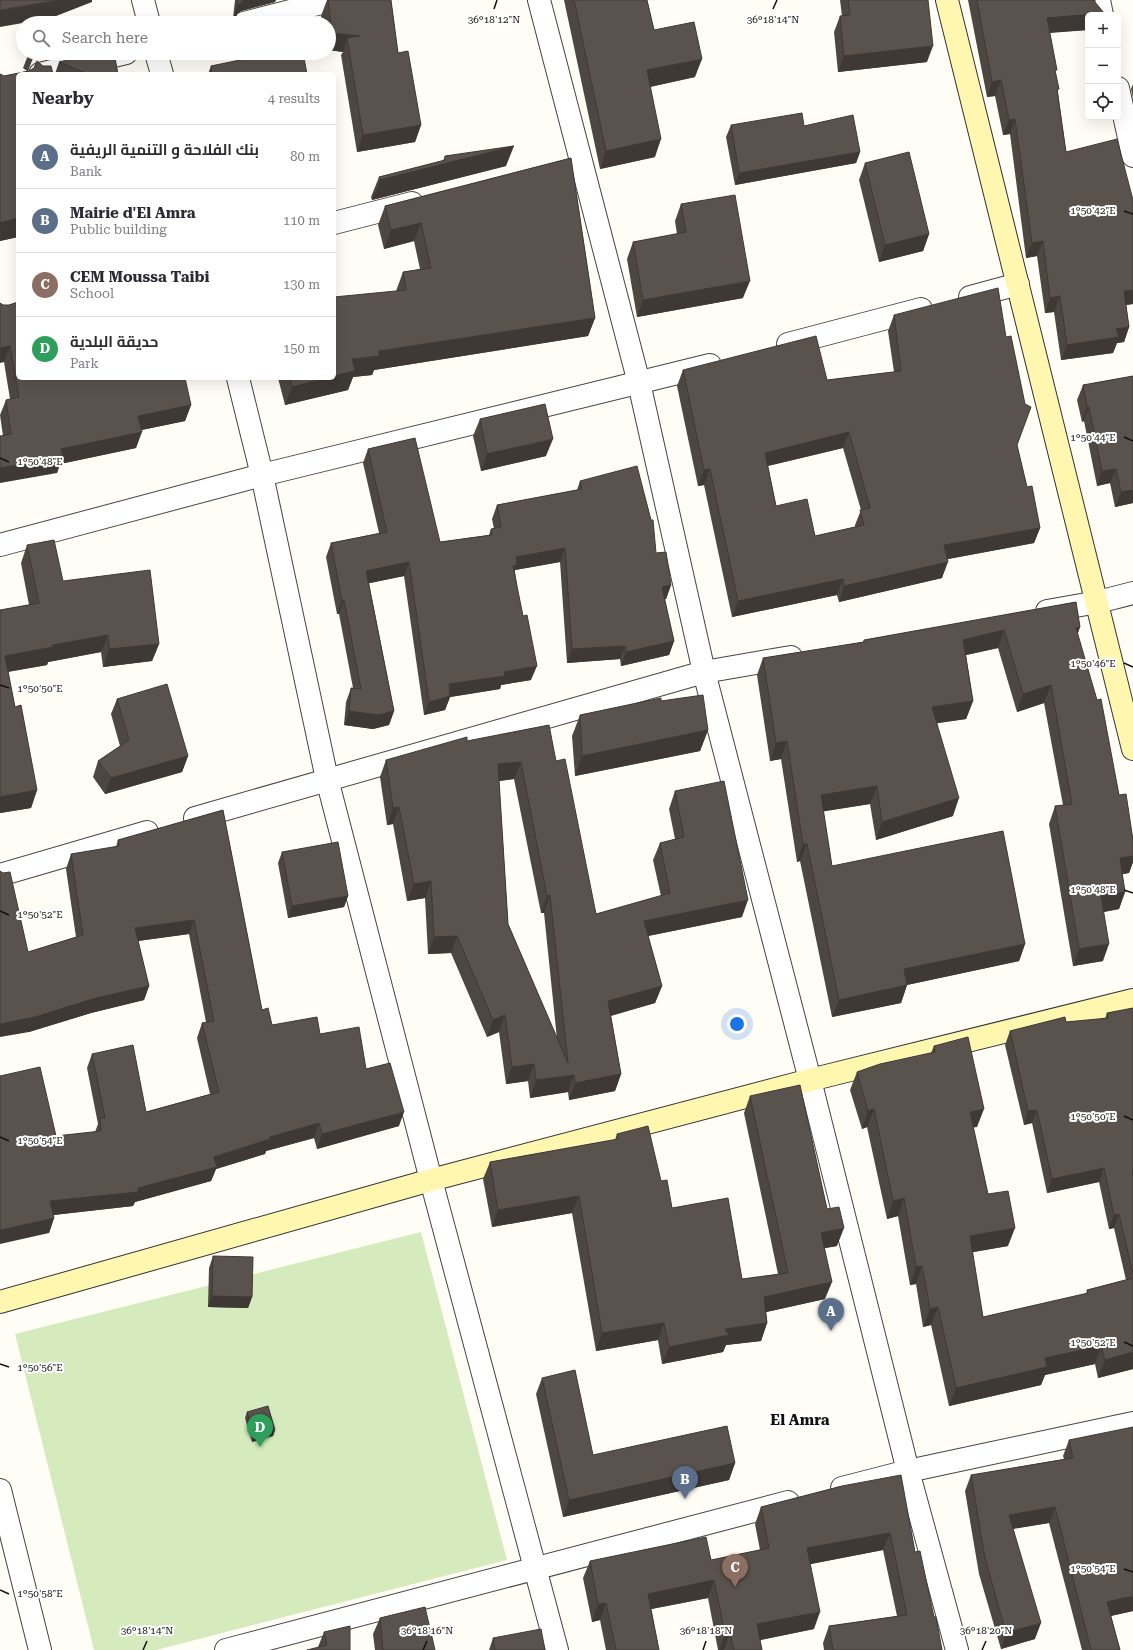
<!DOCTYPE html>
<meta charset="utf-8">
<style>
body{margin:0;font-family:"Roboto Serif",Cairo,serif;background:#f7f7f7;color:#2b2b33}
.controls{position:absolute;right:12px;top:12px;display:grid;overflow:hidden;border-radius:6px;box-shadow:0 4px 16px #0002}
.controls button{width:36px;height:36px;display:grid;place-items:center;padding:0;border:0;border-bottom:1px solid #e1e1e2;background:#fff;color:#2b2b33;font:20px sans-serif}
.you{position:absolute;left:737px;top:1024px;width:14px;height:14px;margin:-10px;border:3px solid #fff;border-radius:50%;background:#1a73e8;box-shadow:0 0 0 6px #1a73e833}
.badge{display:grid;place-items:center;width:26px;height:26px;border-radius:50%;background:#db2777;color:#fff;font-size:13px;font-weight:700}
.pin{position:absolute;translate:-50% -33px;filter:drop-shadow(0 1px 2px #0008)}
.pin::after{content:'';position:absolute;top:21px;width:14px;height:12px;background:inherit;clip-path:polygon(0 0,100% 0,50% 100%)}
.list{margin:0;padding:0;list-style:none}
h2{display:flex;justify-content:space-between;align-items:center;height:52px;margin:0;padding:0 16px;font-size:17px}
h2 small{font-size:13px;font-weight:400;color:#7c7c81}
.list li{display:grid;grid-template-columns:26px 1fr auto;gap:12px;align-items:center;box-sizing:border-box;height:64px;padding:0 16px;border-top:1px solid #e1e1e2}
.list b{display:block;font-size:15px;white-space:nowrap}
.list p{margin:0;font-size:13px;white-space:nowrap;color:#7c7c81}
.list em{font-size:13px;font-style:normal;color:#7c7c81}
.icon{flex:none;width:22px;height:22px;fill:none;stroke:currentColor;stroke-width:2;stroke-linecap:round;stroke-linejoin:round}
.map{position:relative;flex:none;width:1133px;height:1650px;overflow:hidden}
.search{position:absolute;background:#fff;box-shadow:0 4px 16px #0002;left:16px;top:16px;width:320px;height:44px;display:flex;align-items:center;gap:10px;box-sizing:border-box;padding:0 14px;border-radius:22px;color:#7c7c81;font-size:15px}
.panel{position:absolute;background:#fff;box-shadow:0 4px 16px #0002;left:16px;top:72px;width:320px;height:308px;border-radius:6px}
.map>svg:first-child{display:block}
</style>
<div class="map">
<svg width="1133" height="1650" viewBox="0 0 1133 1650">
<rect width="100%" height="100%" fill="#fffdf5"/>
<!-- green -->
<path fill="#d5ebbd" d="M 421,1232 L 507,1560 L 156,1650 L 94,1650 L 15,1334 Z"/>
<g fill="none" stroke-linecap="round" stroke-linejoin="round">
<!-- street casing -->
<g stroke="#444" stroke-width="24">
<g id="street">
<path d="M 143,0 L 149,23"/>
<path d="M 539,0 L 639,383 L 704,672 L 810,1080 L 908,1471 L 957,1650"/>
<path d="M 1099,0 L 1102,15"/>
<path d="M 244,23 L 333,0"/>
<path d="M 156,53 L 162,74"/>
<path d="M 40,74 L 126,53"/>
<path d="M 1118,88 L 1133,156"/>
<path d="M 334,223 L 412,203"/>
<path d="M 970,297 L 1018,284"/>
<path d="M 788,344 L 921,309"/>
<path d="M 238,378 L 262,475 L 327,779 L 431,1180 L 557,1650"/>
<path d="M 0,545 L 262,475 L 710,365"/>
<path d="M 1047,611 L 1098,602 L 1133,593"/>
<path d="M 195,818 L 704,672 L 791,657"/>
<path d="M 0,875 L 147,832"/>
<path d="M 842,1488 L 908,1471 L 1133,1423"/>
<path d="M 0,1490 L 40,1650"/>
<path d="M 226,1650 L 788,1502"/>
</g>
</g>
<!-- secondary casing -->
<g stroke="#333" stroke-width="24">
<g id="secondary">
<path d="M 947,0 L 1133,749"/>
<path d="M 0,1302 L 431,1180 L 810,1080 L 1133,1000"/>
</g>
</g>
<!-- street -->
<use href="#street" stroke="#fff" stroke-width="22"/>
<!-- secondary -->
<use href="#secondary" stroke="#fff6b0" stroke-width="22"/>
</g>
<!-- wall -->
<g fill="#4d4742" fill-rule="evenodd">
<path d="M 235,0 L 276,0 L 275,2 L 241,11 L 233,18 Z"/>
<path d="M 327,0 L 391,0 L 398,53 L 421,125 L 415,142 L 357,152 L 341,55 L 343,52 L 329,50 L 329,23 L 322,23 L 321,16 Z"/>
<path d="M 564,0 L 647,0 L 654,30 L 695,77 L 650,87 L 655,157 L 600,169 Z"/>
<path d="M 840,0 L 928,0 L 927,62 L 838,72 L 834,32 L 840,16 L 842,16 Z"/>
<path d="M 968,0 L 1095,0 L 1088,30 L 1050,33 L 1066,152 L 1133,304 L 1126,305 L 1129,327 L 1124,342 L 1117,343 L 1113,353 L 1061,360 L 1054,312 L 1045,313 L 1037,256 L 1026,258 L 1010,134 L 1003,135 L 995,96 L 987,97 Z"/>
<path d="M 236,15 L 240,20 L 244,23 L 234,23 Z"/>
<path d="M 29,53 L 35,53 L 28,71 L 18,237 L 0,241 L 0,74 L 4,76 L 27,71 L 23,68 Z"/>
<path d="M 59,62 L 118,74 L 55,74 Z"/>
<path d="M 211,66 L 307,74 L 208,74 Z"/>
<path d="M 1133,84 L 1133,98 L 1131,89 Z"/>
<path d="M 731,125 L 804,126 L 860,152 L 856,163 L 735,185 L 726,137 Z"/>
<path d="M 445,156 L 506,166 L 372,200 L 371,197 L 379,177 L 443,161 Z"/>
<path d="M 571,158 L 595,318 L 588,336 L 374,370 L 372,375 L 353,377 L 348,390 L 285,405 L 278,378 L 334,378 L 396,291 L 403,272 L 420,269 L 414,241 L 384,249 L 378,225 L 385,206 Z"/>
<path d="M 865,163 L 929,234 L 923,251 L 879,262 L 859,180 Z"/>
<path d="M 681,204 L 743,298 L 637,317 L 627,259 L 633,242 L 677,234 L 675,221 Z"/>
<path d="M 0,303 L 191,405 L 185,421 L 141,430 L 136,448 L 60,464 L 57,473 L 3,436 L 0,415 L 6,400 L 10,399 L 4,362 Z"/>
<path d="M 894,315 L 1017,445 L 1027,487 L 1040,528 L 1034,543 L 947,559 L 942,578 L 839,602 L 837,595 L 732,617 L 704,485 L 698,486 L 677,386 L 683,370 L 827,380 L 894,372 L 888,331 ZM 843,448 L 861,510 L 855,525 L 855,527 L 815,536 L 776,506 L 768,466 Z"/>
<path d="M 1133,376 L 1133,503 L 1115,507 L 1110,483 L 1097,486 L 1084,421 L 1082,422 L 1077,400 L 1083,385 Z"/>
<path d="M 480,419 L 546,456 L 481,471 L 473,436 Z"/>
<path d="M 368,449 L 440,542 L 489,535 L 491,529 L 494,529 L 492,519 L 497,505 L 577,490 L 580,481 L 656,553 L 671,585 L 666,599 L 664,599 L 674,641 L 669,655 L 621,666 L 620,659 L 567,663 L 560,562 L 515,570 L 515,572 L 531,680 L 501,685 L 500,689 L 450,697 L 445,710 L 424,715 L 404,576 L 369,583 L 394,711 L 389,725 L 373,729 L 344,725 L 346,702 L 351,688 L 353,688 L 339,614 L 337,614 L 326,557 L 331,543 L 379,533 L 363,463 Z"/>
<path d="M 27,545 L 63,581 L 159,644 L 152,661 L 103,667 L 101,652 L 48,662 L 47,665 L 8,672 L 15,707 L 37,790 L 31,808 L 0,813 L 0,610 L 29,605 L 21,563 Z"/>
<path d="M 1076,602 L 1080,627 L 1077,634 L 1119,795 L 1133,840 L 1133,862 L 1129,873 L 1122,874 L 1125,892 L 1119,909 L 1103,912 L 1103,961 L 1073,966 L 1049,824 L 1055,806 L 1063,805 L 1044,703 L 1017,712 L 998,648 L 966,655 L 973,701 L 966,719 L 937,723 L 953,816 L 876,840 L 870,804 L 823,811 L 832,866 L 1025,944 L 1019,961 L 907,985 L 901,1003 L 832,1017 L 800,861 L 797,862 L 781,759 L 770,761 L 757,675 L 763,658 L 863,642 L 864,640 Z"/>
<path d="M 117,699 L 188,756 L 182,772 L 105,794 L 93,777 L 98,761 L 120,746 L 111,714 Z"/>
<path d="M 661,701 L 708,730 L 700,751 L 575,776 L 572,736 L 580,715 Z"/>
<path d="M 467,741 L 556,761 L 596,914 L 661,896 L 653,860 L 660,843 L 675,839 L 669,809 L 675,791 L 742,917 L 648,936 L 662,986 L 655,1003 L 611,1016 L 621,1074 L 615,1091 L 569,1100 L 568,1092 L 530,1098 L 528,1081 L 506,1084 L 499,1032 L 487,1037 L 451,953 L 428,954 L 425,898 L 407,901 L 393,824 L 387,825 L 380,777 L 386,760 ZM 514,779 L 541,913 L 544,913 L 557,1039 L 508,924 L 499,781 Z"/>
<path d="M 223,810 L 262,1010 L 272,1025 L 320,1034 L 366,1069 L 399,1126 L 317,1149 L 314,1138 L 266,1151 L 265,1154 L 216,1169 L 211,1181 L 135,1202 L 133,1206 L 53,1215 L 54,1218 L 49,1233 L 56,1136 L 95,1132 L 98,1124 L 87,1068 L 92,1054 L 146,1112 L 210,1094 L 197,1038 L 202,1023 L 206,1022 L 189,934 L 138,941 L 149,986 L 144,1000 L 91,1013 L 29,1032 L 28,952 L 76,937 L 66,869 L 71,854 L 116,847 L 118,840 Z"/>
<path d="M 282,852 L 348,896 L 344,907 L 288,918 L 278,863 Z"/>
<path d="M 1133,1008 L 1133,1369 L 1098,1378 L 1095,1364 L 1045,1375 L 1041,1385 L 949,1406 L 931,1325 L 923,1327 L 916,1284 L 910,1285 L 898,1216 L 887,1219 L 867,1127 L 862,1129 L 850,1090 L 857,1072 L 931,1053 L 934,1046 L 977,1127 L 973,1127 L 988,1194 L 1008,1246 L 972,1252 L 983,1317 L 1086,1294 L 1087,1290 L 1126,1280 L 1114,1228 L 1109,1229 L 1099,1182 L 1047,1193 L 1032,1123 L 1024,1125 L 1005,1045 L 1010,1031 L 1066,1022 L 1105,1019 L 1107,1013 Z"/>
<path d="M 750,1096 L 827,1209 L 837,1246 L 824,1248 L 825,1299 L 766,1312 L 767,1323 L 761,1341 L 726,1345 L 723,1352 L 662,1364 L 658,1340 L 596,1351 L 572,1213 L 492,1227 L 483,1179 L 490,1162 L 615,1140 L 617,1134 L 661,1181 L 672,1208 L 742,1279 L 778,1274 L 744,1113 Z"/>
<path d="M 213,1256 L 252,1297 L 248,1308 L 208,1307 L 209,1268 Z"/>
<path d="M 542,1378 L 593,1455 L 735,1463 L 729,1480 L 563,1517 L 536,1394 Z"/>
<path d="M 247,1412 L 275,1430 L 273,1436 L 252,1442 L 245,1418 Z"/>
<path d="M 1069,1440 L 1133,1611 L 1111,1616 L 1120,1650 L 1082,1650 L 1049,1523 L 1013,1529 L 1035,1639 L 1001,1649 L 979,1574 L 965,1491 L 971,1475 L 1064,1459 L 1063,1456 Z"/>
<path d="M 842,1486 L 915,1552 L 934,1617 L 942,1650 L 824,1650 L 823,1643 L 829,1626 L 897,1616 L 883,1550 L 810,1564 L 814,1629 L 760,1640 L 762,1650 L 718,1650 L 708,1598 L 651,1609 L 659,1650 L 606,1650 L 600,1620 L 592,1622 L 583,1578 L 590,1561 L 711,1560 L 760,1550 L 755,1524 L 761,1507 Z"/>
<path d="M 380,1618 L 435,1650 L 375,1650 L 373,1634 Z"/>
<path d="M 324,1632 L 350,1650 L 318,1647 Z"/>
<path d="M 493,1638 L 545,1650 L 489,1650 Z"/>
</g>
<!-- shaded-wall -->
<g fill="#3f3936">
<path d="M 59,0 L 92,0 L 92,2 L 51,18 L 0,27 L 0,10 Z"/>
<path d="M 244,0 L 276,0 L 275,2 L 241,11 L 233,18 L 237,6 Z"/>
<path d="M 1104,13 L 1104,15 L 1088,15 L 1088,30 L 1042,33 L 1047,18 Z"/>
<path d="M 332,33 L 360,36 L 347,38 L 343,52 L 329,50 L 329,42 Z"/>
<path d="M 933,46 L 927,62 L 838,72 L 844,56 Z"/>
<path d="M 702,59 L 695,77 L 640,89 L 647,70 Z"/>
<path d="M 1001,80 L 995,96 L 987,97 L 992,82 Z"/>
<path d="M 1015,119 L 1010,134 L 1003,135 L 1009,120 Z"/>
<path d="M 421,125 L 415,142 L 357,152 L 363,135 Z"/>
<path d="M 661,139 L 655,157 L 600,169 L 606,151 Z"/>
<path d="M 514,146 L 506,166 L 372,200 L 380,180 Z"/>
<path d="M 860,152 L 856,163 L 735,185 L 739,173 Z"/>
<path d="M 18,218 L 18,237 L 0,241 L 0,223 Z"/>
<path d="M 421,223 L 414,241 L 384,249 L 391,230 Z"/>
<path d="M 929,234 L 923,251 L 879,262 L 885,245 Z"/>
<path d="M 1043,241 L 1037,256 L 1026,258 L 1032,243 Z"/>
<path d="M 750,281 L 743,298 L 637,317 L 643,300 Z"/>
<path d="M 1133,290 L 1133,304 L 1118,306 L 1124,291 Z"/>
<path d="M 1060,296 L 1054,312 L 1045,313 L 1050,298 Z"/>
<path d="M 595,318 L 588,336 L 374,370 L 372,375 L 353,377 L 348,390 L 285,405 L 292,387 L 326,378 L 334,378 L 334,376 L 352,359 L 379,351 Z"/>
<path d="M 1129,327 L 1124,342 L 1117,343 L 1113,353 L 1061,360 L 1067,345 L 1116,329 Z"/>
<path d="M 10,346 L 4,362 L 0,363 L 0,348 Z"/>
<path d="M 191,405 L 185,421 L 132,432 L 138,416 Z"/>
<path d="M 1087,407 L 1089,407 L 1084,421 L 1082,422 Z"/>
<path d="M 142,432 L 136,448 L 60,464 L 57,473 L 0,483 L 0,468 L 61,449 Z"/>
<path d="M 849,432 L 843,448 L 759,468 L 765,453 Z"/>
<path d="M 553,439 L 546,456 L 481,471 L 487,454 Z"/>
<path d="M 710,469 L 704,485 L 698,486 L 704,470 Z"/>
<path d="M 1116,469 L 1110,483 L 1097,486 L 1102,471 Z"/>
<path d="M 1133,490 L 1133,503 L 1115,507 L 1121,492 Z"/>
<path d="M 1040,528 L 1034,543 L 938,561 L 944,545 Z"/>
<path d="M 565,548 L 560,562 L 515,570 L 512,579 L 508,579 L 516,557 Z"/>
<path d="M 409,562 L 404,576 L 361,585 L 366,571 Z"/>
<path d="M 948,562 L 942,578 L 839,602 L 844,586 Z"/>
<path d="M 843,579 L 837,595 L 732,617 L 738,601 Z"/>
<path d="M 671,585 L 666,599 L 657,601 L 662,587 Z"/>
<path d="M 344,600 L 339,614 L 337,614 L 342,601 Z"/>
<path d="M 1080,627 L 1074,645 L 1076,628 Z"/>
<path d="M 1004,630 L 998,648 L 957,657 L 963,640 Z"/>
<path d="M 108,635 L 101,652 L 48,662 L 47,665 L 0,673 L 5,656 L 53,645 Z"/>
<path d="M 674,641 L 669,655 L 621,666 L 626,652 Z"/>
<path d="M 159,644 L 152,661 L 103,667 L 109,649 Z"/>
<path d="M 625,646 L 620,659 L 567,663 L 572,649 Z"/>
<path d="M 537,666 L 531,680 L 501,685 L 500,689 L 450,697 L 445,710 L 424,715 L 429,702 L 449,684 L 504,672 Z"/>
<path d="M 1051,685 L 1044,703 L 1017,712 L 1023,694 Z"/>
<path d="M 973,701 L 966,719 L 925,725 L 932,707 Z"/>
<path d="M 349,711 L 394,711 L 389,725 L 373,729 L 344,725 Z"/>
<path d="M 708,730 L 700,751 L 575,776 L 582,756 Z"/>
<path d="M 787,741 L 781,759 L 770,761 L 776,743 Z"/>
<path d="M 188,756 L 182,772 L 105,794 L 111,778 Z"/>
<path d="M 521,762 L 514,779 L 492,782 L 498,764 Z"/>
<path d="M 877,786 L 870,804 L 814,813 L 821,795 Z"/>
<path d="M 37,790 L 31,808 L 0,813 L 0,797 Z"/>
<path d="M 959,798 L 953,816 L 876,840 L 882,822 Z"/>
<path d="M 399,807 L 393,824 L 387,825 L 393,808 Z"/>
<path d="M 803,844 L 807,844 L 800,861 L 797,862 Z"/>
<path d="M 1133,856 L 1133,862 L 1129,873 L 1113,876 L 1120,858 Z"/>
<path d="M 431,881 L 425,898 L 407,901 L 414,884 Z"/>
<path d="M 1125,892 L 1119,909 L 1094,914 L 1101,896 Z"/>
<path d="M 550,895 L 544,913 L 541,913 L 547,896 Z"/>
<path d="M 348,896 L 344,907 L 288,918 L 292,906 Z"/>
<path d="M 748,900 L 742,917 L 638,938 L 644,921 Z"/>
<path d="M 194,920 L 189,934 L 130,942 L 135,928 Z"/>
<path d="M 457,936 L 451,953 L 428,954 L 434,937 Z"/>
<path d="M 1025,944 L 1019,961 L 897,987 L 904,969 Z"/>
<path d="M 1109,944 L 1103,961 L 1073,966 L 1079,949 Z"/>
<path d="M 907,985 L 901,1003 L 832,1017 L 839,1000 Z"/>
<path d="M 149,986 L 144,1000 L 91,1013 L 29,1032 L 0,1037 L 0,1024 L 96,998 Z"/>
<path d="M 662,986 L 655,1003 L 602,1018 L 608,1001 Z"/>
<path d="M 505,1015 L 499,1032 L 487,1037 L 493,1020 Z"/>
<path d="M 534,1064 L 528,1081 L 506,1084 L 512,1067 Z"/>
<path d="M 621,1074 L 615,1091 L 569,1100 L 575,1083 Z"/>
<path d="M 574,1075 L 568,1092 L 530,1098 L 536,1080 Z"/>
<path d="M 874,1109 L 867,1127 L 862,1129 L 868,1111 Z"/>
<path d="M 984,1109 L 977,1127 L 963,1129 L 970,1112 Z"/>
<path d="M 1037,1110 L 1032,1123 L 1024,1125 L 1028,1111 Z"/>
<path d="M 404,1112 L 399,1126 L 317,1149 L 322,1134 Z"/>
<path d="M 319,1123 L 314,1138 L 266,1151 L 265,1154 L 216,1169 L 211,1181 L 135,1202 L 133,1206 L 45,1216 L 50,1201 L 138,1188 L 214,1157 L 270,1137 Z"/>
<path d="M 1104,1168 L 1099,1182 L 1047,1193 L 1052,1179 Z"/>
<path d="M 579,1196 L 572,1213 L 492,1227 L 498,1210 Z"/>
<path d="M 904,1198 L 898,1216 L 887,1219 L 893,1201 Z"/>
<path d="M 1119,1214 L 1114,1228 L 1109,1229 L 1114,1215 Z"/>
<path d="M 54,1218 L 49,1233 L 0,1244 L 0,1230 Z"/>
<path d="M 844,1228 L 837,1246 L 815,1250 L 821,1233 Z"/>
<path d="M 1015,1228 L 1008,1246 L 963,1254 L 970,1236 Z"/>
<path d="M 922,1266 L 916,1284 L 910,1285 L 916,1267 Z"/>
<path d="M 832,1282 L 825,1299 L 758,1314 L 764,1297 Z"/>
<path d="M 212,1296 L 252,1297 L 248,1308 L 208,1307 Z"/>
<path d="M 938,1307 L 931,1325 L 923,1327 L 930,1309 Z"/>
<path d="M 664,1323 L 658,1340 L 596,1351 L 602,1333 Z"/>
<path d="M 767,1323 L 761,1341 L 726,1345 L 723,1352 L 662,1364 L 669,1347 L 725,1329 Z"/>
<path d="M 1101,1346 L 1095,1364 L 1045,1375 L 1041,1385 L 949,1406 L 956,1388 L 1045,1358 Z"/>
<path d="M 1133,1352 L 1133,1369 L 1098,1378 L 1105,1360 Z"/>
<path d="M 275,1430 L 273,1436 L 252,1442 L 254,1436 Z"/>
<path d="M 735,1463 L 729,1480 L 563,1517 L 569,1500 Z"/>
<path d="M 1055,1507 L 1049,1523 L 1004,1530 L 1009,1515 Z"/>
<path d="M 890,1533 L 883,1550 L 801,1566 L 807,1548 Z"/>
<path d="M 714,1580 L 708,1598 L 641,1611 L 648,1594 Z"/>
<path d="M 1133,1596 L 1133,1611 L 1101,1618 L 1107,1602 Z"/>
<path d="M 606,1603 L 600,1620 L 592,1622 L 598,1604 Z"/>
<path d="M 820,1612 L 814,1629 L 751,1642 L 757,1624 Z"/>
<path d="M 1041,1623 L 1035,1639 L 1001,1649 L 1006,1633 Z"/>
<path d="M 730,1633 L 724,1650 L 719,1650 L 725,1634 Z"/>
</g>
<!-- building -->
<g fill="#5a524d" stroke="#3f3936" fill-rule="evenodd">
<path d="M 0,0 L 59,0 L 0,10 Z"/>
<path d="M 238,0 L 244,0 L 237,6 Z"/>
<path d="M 328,0 L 391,0 L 398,53 L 408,51 L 421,125 L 363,135 L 347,38 L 360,36 L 332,33 Z"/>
<path d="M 574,0 L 647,0 L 654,30 L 694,22 L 702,59 L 647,70 L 661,139 L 606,151 Z"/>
<path d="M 848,0 L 928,0 L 933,46 L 844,56 L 840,16 L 850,15 Z"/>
<path d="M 977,0 L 1095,0 L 1095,2 L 1104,13 L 1047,18 L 1057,70 L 1055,70 L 1059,89 L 1057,90 L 1066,152 L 1117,139 L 1133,200 L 1133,290 L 1124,291 L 1129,327 L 1116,329 L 1119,337 L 1067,345 L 1060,296 L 1050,298 L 1043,241 L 1032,243 L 1015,119 L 1009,120 L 1001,80 L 992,82 Z"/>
<path d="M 236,15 L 240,20 L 244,23 L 236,23 Z"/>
<path d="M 277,17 L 277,23 L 248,23 Z"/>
<path d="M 97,53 L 114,53 L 118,74 L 88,74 L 59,62 Z"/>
<path d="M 274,53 L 303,53 L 307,74 L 212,74 L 211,66 Z"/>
<path d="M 37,61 L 43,66 L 51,66 L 53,74 L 18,74 L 18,218 L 0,223 L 0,74 L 4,76 L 29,71 L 34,68 Z"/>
<path d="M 802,113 L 804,126 L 853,115 L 860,152 L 739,173 L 731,125 Z"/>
<path d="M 514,146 L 380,180 L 379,177 L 445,160 L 445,156 Z"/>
<path d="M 909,152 L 929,234 L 885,245 L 865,163 Z"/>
<path d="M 571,158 L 595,318 L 379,351 L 379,356 L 352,359 L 355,371 L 334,376 L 334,297 L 406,290 L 403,272 L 431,268 L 421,223 L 391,230 L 385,206 Z"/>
<path d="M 735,195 L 750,281 L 643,300 L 633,242 L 686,232 L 681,204 Z"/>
<path d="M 998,288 L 1006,337 L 1011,336 L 1025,404 L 1031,407 L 1017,445 L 1027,487 L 1032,486 L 1040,528 L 944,545 L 948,562 L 844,586 L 843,579 L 738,601 L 710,469 L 704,470 L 683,370 L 816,336 L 827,380 L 901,371 L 894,315 ZM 849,432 L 870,508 L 860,510 L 864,525 L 815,536 L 807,499 L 776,506 L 765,453 Z"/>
<path d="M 18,302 L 18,378 L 185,378 L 191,405 L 138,416 L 142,432 L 61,449 L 63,457 L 0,468 L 0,436 L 11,434 L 6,400 L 19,397 L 10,346 L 0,348 L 0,303 L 3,305 L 9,305 Z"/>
<path d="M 1133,376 L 1133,490 L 1121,492 L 1116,469 L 1102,471 L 1089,407 L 1087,407 L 1083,385 Z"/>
<path d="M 290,378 L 326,378 L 292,387 Z"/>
<path d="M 545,404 L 553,439 L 487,454 L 480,419 Z"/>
<path d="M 415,438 L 440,542 L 492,535 L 491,529 L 501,527 L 497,505 L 582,489 L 580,481 L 637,466 L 651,520 L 653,520 L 656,553 L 666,552 L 671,585 L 662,587 L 674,641 L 626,652 L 625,646 L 572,649 L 565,548 L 516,557 L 517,565 L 513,566 L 523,616 L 527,615 L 537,666 L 504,672 L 505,676 L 449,684 L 450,696 L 429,702 L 409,562 L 366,571 L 394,711 L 378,715 L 349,711 L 351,688 L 361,689 L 344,600 L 342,601 L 331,543 L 387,532 L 368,449 Z"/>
<path d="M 54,540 L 63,581 L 150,570 L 159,644 L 109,649 L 108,635 L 53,645 L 53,647 L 5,656 L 15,707 L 21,705 L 37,790 L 0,797 L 0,610 L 39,603 L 27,545 Z"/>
<path d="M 1076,602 L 1080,627 L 1076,628 L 1097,700 L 1101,699 L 1119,795 L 1126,794 L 1133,840 L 1133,856 L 1120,858 L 1125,892 L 1101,896 L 1109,944 L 1079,949 L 1055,806 L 1072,804 L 1051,685 L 1023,694 L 1004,630 L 963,640 L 973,701 L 932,707 L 959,798 L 882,822 L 877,786 L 821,795 L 832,866 L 1003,831 L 1025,944 L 904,969 L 907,985 L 839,1000 L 807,844 L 803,844 L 787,741 L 776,743 L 763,658 L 864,642 L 864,640 Z"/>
<path d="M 167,684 L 188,756 L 111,778 L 98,761 L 129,740 L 117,699 Z"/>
<path d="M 703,695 L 708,730 L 582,756 L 580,715 L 661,698 L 661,701 Z"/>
<path d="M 549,725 L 556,761 L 565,759 L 596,914 L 670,893 L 660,843 L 684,837 L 675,791 L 724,781 L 748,900 L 644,921 L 662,986 L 608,1001 L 621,1074 L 575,1083 L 574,1075 L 536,1080 L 534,1064 L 512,1067 L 505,1015 L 493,1020 L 457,936 L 434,937 L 431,881 L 414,884 L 399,807 L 393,808 L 386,760 L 467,737 L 467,741 ZM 521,762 L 547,896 L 550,895 L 568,1063 L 508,924 L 498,764 Z"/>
<path d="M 223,810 L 262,1010 L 268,1008 L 272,1025 L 317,1017 L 320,1034 L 359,1027 L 366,1069 L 390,1063 L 404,1112 L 322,1134 L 319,1123 L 270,1137 L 270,1139 L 214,1157 L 217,1167 L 138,1188 L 138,1192 L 50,1201 L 54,1218 L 0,1230 L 0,1076 L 40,1067 L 56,1136 L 101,1131 L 100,1118 L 105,1118 L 92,1054 L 133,1045 L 146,1112 L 219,1092 L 202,1023 L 214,1021 L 194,920 L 135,928 L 149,986 L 96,998 L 35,1017 L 0,1024 L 0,871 L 3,873 L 10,872 L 28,952 L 83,935 L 71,854 L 119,846 L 118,840 Z"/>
<path d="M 338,842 L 348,896 L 292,906 L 282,852 Z"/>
<path d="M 1133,1008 L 1133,1171 L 1132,1171 L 1133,1176 L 1133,1274 L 1119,1214 L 1114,1215 L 1104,1168 L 1052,1179 L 1037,1110 L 1028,1111 L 1010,1031 L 1065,1017 L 1066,1022 L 1108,1018 L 1107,1013 Z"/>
<path d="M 968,1037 L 984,1109 L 970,1112 L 988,1194 L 1008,1191 L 1015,1228 L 970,1236 L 983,1317 L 1088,1293 L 1087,1290 L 1133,1278 L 1133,1352 L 1105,1360 L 1101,1346 L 1045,1358 L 1047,1367 L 956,1388 L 938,1307 L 930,1309 L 922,1266 L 916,1267 L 904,1198 L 893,1201 L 874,1109 L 868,1111 L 857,1072 L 880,1064 L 935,1052 L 934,1046 Z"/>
<path d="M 800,1085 L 827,1209 L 839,1207 L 844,1228 L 821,1233 L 832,1282 L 764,1297 L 767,1323 L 725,1329 L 729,1335 L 669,1347 L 664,1323 L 602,1333 L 579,1196 L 498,1210 L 490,1162 L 618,1139 L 617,1134 L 648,1126 L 661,1181 L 667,1180 L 672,1208 L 728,1198 L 742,1279 L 788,1273 L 750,1096 Z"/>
<path d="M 213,1256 L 253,1257 L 252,1297 L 212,1296 Z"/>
<path d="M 575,1370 L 593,1455 L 727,1426 L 735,1463 L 569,1500 L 542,1378 Z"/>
<path d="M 268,1406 L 275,1430 L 254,1436 L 247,1412 Z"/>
<path d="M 1133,1427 L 1133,1596 L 1107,1602 L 1120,1650 L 1091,1650 L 1055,1507 L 1009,1515 L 1041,1623 L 1006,1633 L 985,1558 L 971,1475 L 1073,1458 L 1069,1440 Z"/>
<path d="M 901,1475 L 915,1552 L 920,1551 L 934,1617 L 936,1617 L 942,1650 L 833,1650 L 829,1626 L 907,1615 L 890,1533 L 807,1548 L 820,1612 L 757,1624 L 762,1650 L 734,1650 L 730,1633 L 725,1634 L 714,1580 L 648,1594 L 659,1650 L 616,1650 L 606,1603 L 598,1604 L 590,1561 L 706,1537 L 711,1560 L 769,1548 L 761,1507 L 842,1486 Z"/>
<path d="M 425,1607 L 435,1650 L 383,1650 L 380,1618 Z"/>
<path d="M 350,1626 L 350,1650 L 307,1650 L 327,1645 L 324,1632 Z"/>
<path d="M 541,1629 L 545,1650 L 495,1650 L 493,1638 Z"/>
</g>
<!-- ticks -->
<path fill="none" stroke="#111" stroke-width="1.5" d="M 494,9 L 497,0M 773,9 L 777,0M 1124,211 L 1133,214M 1124,437 L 1133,441M 0,458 L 9,462M 1124,663 L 1133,667M 0,685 L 9,688M 1124,890 L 1133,893M 0,911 L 9,915M 1124,1116 L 1133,1120M 0,1137 L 9,1141M 1124,1342 L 1133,1346M 0,1364 L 9,1367M 1124,1569 L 1133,1572M 0,1590 L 9,1594M 143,1650 L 147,1641M 423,1650 L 427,1641M 703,1650 L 706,1641M 982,1650 L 986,1641"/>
<g text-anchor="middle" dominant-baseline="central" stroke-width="4" stroke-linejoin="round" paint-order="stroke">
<!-- district labels -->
<g font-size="15" font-weight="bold" fill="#111" stroke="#fff">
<text x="800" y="1420">El Amra</text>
</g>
</g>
<g font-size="10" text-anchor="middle" fill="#111" stroke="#fff" stroke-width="4" stroke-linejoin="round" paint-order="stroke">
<text x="494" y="23">36°18'12"N</text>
<text x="773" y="23">36°18'14"N</text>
<text x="1093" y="214">1°50'42"E</text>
<text x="1093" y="441">1°50'44"E</text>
<text x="40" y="465">1°50'48"E</text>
<text x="1093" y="667">1°50'46"E</text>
<text x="40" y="692">1°50'50"E</text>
<text x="1093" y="893">1°50'48"E</text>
<text x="40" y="918">1°50'52"E</text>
<text x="1093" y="1120">1°50'50"E</text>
<text x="40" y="1144">1°50'54"E</text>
<text x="1093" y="1346">1°50'52"E</text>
<text x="40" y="1371">1°50'56"E</text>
<text x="1093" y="1572">1°50'54"E</text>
<text x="40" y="1597">1°50'58"E</text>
<text x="147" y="1634">36°18'14"N</text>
<text x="427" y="1634">36°18'16"N</text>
<text x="706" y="1634">36°18'18"N</text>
<text x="986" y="1634">36°18'20"N</text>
</g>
</svg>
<div class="controls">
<button>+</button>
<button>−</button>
<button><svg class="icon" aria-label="locate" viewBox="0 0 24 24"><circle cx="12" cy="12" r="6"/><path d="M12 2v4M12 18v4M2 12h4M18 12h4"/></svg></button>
</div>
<div class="you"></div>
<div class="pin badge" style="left:831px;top:1331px;background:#5c6f8a">A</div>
<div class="pin badge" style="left:685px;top:1499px;background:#5c6f8a">B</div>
<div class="pin badge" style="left:735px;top:1587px;background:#8d6e63">C</div>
<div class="pin badge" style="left:260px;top:1447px;background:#2e9e5b">D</div>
<div class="search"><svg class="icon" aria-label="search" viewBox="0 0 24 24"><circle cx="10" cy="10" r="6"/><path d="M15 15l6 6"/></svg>Search here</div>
<section class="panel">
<h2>Nearby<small>4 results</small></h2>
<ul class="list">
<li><span class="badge" style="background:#5c6f8a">A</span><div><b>بنك الفلاحة و التنمية الريفية</b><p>Bank</p></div><em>80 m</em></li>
<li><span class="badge" style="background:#5c6f8a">B</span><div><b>Mairie d'El Amra</b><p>Public building</p></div><em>110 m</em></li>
<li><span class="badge" style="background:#8d6e63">C</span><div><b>CEM Moussa Taibi</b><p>School</p></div><em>130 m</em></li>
<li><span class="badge" style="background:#2e9e5b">D</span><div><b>حديقة البلدية</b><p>Park</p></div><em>150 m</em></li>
</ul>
</section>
</div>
